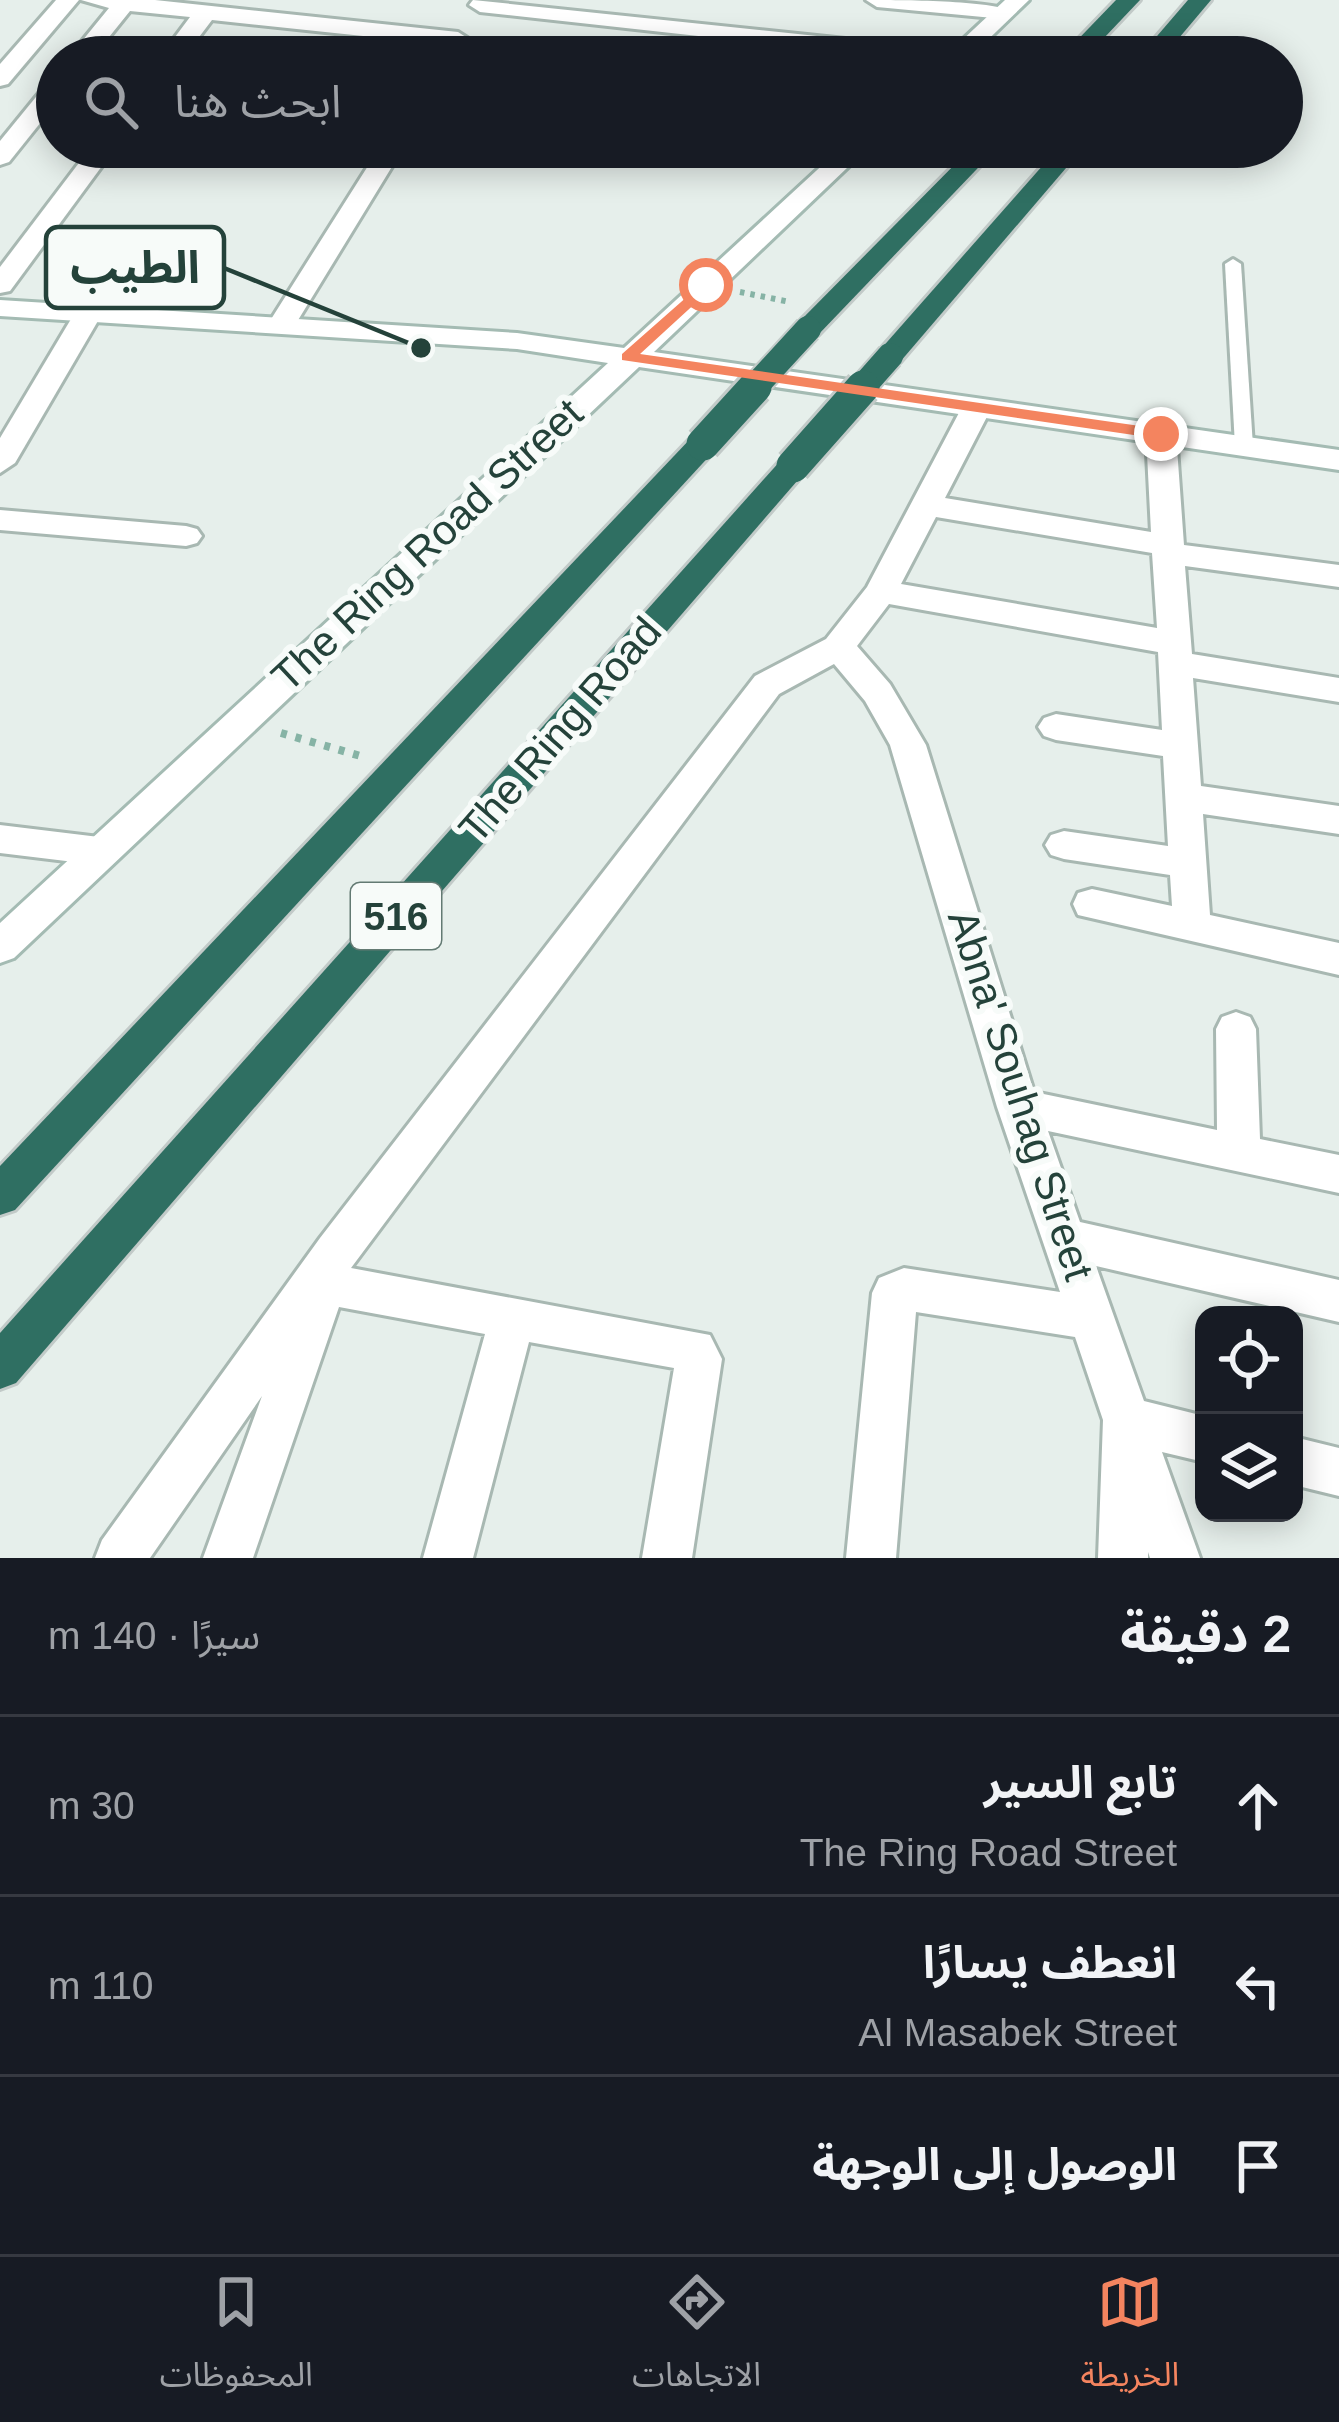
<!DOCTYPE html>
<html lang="ar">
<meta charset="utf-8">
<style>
body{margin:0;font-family:Arial,"Noto Sans Arabic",sans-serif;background:#20242c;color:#f1f3f6;direction:rtl}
.controls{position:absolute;right:36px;bottom:36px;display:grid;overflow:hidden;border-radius:24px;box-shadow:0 6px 30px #0003}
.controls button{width:108px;height:108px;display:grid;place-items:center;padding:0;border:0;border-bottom:3px solid #363941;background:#171b24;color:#f1f3f6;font:60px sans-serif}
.stop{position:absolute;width:36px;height:36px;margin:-27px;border:9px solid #f4845f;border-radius:50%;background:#fff}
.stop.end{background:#f4845f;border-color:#fff;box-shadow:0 3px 12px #0008}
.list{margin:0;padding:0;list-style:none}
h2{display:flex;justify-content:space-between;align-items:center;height:156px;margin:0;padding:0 48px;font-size:51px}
h2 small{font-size:39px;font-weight:400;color:#9ea1a6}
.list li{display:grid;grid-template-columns:78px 1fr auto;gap:36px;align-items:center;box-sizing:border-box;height:180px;padding:0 48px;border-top:3px solid #363941}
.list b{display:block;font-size:45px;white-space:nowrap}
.list p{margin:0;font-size:39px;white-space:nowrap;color:#9ea1a6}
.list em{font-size:39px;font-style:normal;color:#9ea1a6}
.icon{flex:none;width:66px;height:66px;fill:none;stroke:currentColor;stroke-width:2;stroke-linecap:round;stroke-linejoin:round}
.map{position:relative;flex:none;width:1339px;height:1558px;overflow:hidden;direction:ltr}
.search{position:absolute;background:#171b24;box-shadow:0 6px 30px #0003;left:36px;right:36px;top:36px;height:132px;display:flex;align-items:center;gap:30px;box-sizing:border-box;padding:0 42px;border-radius:66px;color:#9ea1a6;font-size:45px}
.sheet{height:696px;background:#171b24}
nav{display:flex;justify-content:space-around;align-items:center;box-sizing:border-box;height:168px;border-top:3px solid #363941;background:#171b24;font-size:33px;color:#9ea1a6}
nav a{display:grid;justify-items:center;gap:6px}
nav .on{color:#f4845f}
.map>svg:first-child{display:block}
</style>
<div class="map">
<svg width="1339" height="1558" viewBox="0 0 1339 1558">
<rect width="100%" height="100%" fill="#e6efeb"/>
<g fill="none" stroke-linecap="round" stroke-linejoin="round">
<!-- lane casing -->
<g stroke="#a8b8b2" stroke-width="6">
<path id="lane" d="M 1233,259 L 1241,264 L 1253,446 L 1244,451 L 1235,446 L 1225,264 Z"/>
</g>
<!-- street casing -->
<g stroke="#a8b8b2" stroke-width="6">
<g id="street">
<path d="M 56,0 L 79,0 L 8,84 L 0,86 L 0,64 Z"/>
<path d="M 81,0 L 155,0 L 458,32 L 469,39 L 458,46 L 212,20 L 184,57 L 160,57 L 190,17 L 130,11 L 93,57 L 69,57 L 109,8 Z"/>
<path d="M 473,0 L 951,50 L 963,57 L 888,57 L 480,12 L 469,5 Z"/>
<path d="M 866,0 C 901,0 990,0 1015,12 L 1004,19 L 877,7 Z"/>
<path d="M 57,79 L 57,102 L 9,162 L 0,165 L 0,141 L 49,81 Z"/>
<path d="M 91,147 L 116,147 L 10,291 L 0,293 L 0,267 Z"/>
<path d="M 334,147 L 404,147 L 292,330 L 272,330 L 268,324 L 373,158 L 337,152 Z"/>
<path d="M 88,306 L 102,314 L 15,463 L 0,473 L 0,438 L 74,314 Z"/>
<path d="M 976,400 L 991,409 L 945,498 L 1151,532 L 1146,434 L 1161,425 L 1176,434 L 1184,545 L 1339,565 L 1339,587 L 1185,566 L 1192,654 L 1339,678 L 1339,702 L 1193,678 L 1201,786 L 1339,806 L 1339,834 L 1203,814 L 1210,915 L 1339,943 L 1339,975 L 1078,915 L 1073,904 L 1078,893 L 1092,889 L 1172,906 L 1170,875 L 1064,859 L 1051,855 L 1045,845 L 1051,835 L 1064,831 L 1168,846 L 1163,756 L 1056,740 L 1044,736 L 1038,727 L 1044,718 L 1056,714 L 1162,730 L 1158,652 L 889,604 L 857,646 L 890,684 L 926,745 L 1034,1092 L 1217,1130 L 1216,1029 L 1222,1017 L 1236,1012 L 1250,1017 L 1256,1029 L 1260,1139 L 1339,1155 L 1339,1193 L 1048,1131 L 1080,1222 L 1339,1280 L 1339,1322 L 1096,1266 L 1144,1401 L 1204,1416 L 1204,1462 L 1162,1452 L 1200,1558 L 1150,1558 L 1148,1552 L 1148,1558 L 1098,1558 L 1103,1420 L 1075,1337 L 916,1312 L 896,1558 L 846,1558 L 872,1293 L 879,1278 L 904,1268 L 1060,1292 L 997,1107 L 890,745 L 865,701 L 834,664 L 779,694 L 351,1268 L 710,1335 L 722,1359 L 692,1558 L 642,1558 L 674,1368 L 529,1342 L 473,1558 L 423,1558 L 485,1334 L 339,1307 L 253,1558 L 203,1558 L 262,1396 L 150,1558 L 95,1558 L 102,1540 L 320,1238 L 755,676 L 826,639 L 867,587 L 961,409 ZM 936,517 L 1152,553 L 1157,628 L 901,584 Z"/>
<path d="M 0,510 L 186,526 L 197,529 L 202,536 L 197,543 L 186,546 L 0,530 Z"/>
<path d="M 0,825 L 99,837 L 112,841 L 118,851 L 112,861 L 99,865 L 0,853 Z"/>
<path d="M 1294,1437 L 1339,1448 L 1339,1496 L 1294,1485 Z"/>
</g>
</g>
<!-- secondary casing -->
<g stroke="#a4bbb3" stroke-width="6">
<g id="secondary">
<path d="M 1005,0 L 1029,0 L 970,57 L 944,57 Z"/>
<path d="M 842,147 L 869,147 L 654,352 L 1339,450 L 1339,470 L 639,367 L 14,958 L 0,963 L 0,923 L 608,363 L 517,349 L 0,316 L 0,300 L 517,333 L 624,348 Z"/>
</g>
</g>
<!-- highway casing -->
<g stroke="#c2cac8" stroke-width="6">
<g id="highway">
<path d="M 1116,0 L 1140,0 L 1086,57 L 1061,57 Z"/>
<path d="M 1188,0 L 1211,0 L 1163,57 L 1139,57 Z"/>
<path d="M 972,147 L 998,147 L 818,335 L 798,335 L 794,329 L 798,323 Z"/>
<path d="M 1059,147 L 1084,147 L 900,362 L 880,362 L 876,356 L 880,350 Z"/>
<path d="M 703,435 L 718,444 L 714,451 L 15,1210 L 0,1215 L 0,1166 L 692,437 Z"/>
<path d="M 793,456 L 808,466 L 804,473 L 16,1383 L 0,1389 L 0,1333 L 782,459 Z"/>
</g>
</g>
<!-- path-far1 -->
<path stroke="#86b3a5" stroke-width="6" stroke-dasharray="4.5 6" stroke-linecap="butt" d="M 740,292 L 790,302"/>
<!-- path -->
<path stroke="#86b3a5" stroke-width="8" stroke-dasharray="6 9" stroke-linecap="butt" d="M 281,733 L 364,757"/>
<!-- lane -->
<use href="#lane" fill="#fff" fill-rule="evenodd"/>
<!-- street -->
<use href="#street" fill="#fff" fill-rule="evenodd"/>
<!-- secondary -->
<use href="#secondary" fill="#fff" fill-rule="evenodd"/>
<!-- highway -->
<use href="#highway" fill="#2f6f62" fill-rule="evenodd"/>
<!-- highway-bridge-far1 casing -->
<g stroke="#c2cac8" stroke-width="30" stroke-linecap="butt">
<g id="highway-bridge-far1">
<path d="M 752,390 L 808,329"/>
<path d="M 860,390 L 890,356"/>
</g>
</g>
<!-- highway-bridge casing -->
<g stroke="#c2cac8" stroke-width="39" stroke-linecap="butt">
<g id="highway-bridge">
<path d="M 703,444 L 755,387"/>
<path d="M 793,466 L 863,387"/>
</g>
</g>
<!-- highway-bridge-far1 -->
<use href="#highway-bridge-far1" stroke="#2f6f62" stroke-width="26"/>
<!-- highway-bridge -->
<use href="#highway-bridge" stroke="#2f6f62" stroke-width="33"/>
</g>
<!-- route -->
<path fill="#f4845f" d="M 706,280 L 712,288 L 640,354 L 1161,429 L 1169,434 L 1161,439 L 622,360 L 622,354 Z"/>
<g text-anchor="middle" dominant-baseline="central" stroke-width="12" stroke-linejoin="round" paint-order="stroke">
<!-- shield labels -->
<rect fill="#f7fbf9" stroke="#637a73" stroke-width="3" x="351" y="883" width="90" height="66" rx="9"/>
<g font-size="39" font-weight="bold" fill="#24423a">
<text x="396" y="916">516</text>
</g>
<!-- street labels -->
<g font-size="42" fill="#24423a" stroke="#f7fbf9">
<text transform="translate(427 545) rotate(-43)">The Ring Road Street</text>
<text transform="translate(560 730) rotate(-49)">The Ring Road</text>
<text transform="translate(1021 1095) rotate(72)">Abna' Souhag Street</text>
</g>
</g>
<!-- callouts -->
<path fill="none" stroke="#24423a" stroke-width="4.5" d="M421 348L224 268"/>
<circle fill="#24423a" stroke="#f7fbf9" stroke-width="4.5" cx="421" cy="348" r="12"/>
<rect fill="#f7fbf9" stroke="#24423a" stroke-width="4.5" x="46" y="227" width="178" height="81" rx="12"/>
<g font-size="45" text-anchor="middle" font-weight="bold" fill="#24423a">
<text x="135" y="283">الطيب</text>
</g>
</svg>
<div class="controls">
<button><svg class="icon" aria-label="locate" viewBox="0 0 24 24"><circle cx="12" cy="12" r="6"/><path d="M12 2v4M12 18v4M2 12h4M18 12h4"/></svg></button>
<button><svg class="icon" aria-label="layers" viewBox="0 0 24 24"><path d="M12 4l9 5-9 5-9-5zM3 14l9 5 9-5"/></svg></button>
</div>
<div class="stop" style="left:706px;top:285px"></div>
<div class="stop end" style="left:1161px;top:434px"></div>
<div class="search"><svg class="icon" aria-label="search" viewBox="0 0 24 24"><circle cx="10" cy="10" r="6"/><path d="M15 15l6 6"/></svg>ابحث هنا</div>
</div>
<section class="sheet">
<h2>2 دقيقة<small>سيرًا · 140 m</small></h2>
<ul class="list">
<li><svg class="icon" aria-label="ahead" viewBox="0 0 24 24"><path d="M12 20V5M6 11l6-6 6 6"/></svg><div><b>تابع السير</b><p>The Ring Road Street</p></div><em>30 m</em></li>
<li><svg class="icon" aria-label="left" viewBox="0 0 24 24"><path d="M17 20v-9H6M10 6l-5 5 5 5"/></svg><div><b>انعطف يسارًا</b><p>Al Masabek Street</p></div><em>110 m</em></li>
<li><svg class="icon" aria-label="arrive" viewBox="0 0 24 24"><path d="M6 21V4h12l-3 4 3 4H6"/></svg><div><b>الوصول إلى الوجهة</b></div></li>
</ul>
</section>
<nav>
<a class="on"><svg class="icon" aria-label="map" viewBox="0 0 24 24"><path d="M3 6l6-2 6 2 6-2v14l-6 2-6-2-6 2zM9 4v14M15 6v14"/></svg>الخريطة</a>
<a><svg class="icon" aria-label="directions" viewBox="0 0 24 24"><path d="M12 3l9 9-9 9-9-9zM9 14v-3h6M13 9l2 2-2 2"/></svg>الاتجاهات</a>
<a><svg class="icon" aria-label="saved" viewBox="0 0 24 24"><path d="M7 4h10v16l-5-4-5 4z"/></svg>المحفوظات</a>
</nav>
